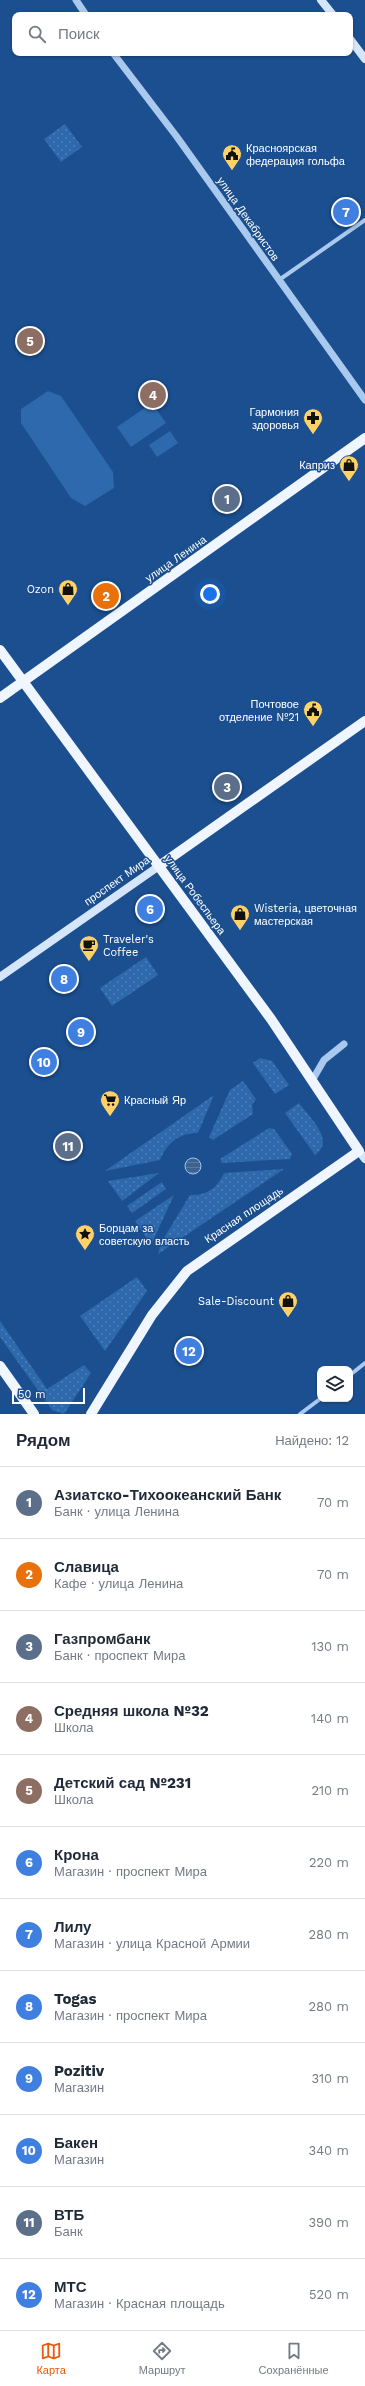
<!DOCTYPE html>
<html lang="ru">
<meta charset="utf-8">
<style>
body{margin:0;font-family:"Work Sans",sans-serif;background:#f6f6f7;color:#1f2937}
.controls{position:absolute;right:12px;bottom:12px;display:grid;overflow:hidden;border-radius:8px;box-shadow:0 1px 3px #0004}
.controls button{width:36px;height:36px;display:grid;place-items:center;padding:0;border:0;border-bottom:1px solid #e0e1e3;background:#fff;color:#1f2937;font:20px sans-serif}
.scale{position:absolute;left:12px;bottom:10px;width:73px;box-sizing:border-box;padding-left:4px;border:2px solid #fff;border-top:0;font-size:11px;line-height:14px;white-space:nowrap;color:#fff;-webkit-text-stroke:3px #1b4f8f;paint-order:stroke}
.you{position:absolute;left:210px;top:594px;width:14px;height:14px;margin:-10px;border:3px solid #fff;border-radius:50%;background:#1a73e8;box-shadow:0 0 0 6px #1a73e833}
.badge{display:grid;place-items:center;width:26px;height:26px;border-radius:50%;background:#ea580c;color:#fff;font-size:13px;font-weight:700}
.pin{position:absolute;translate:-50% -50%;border:2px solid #fff;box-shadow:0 1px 4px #0006}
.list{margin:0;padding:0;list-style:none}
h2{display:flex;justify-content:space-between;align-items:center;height:52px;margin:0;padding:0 16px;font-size:17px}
h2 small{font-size:13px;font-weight:400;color:#747a83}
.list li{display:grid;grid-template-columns:26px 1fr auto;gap:12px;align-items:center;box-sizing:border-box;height:72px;padding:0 16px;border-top:1px solid #e0e1e3}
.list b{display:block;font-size:15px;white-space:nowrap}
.list p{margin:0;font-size:13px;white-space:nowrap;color:#747a83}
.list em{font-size:13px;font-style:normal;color:#747a83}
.icon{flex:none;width:22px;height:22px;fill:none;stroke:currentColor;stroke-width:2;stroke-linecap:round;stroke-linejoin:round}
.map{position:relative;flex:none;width:365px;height:1414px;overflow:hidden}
.search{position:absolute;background:#fff;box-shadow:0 1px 3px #0004;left:12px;right:12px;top:12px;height:44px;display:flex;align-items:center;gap:10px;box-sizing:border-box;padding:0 14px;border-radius:8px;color:#747a83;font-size:15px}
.sheet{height:916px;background:#fff}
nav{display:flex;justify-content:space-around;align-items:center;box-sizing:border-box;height:56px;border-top:1px solid #e0e1e3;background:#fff;font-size:11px;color:#747a83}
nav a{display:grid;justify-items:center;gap:2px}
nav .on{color:#ea580c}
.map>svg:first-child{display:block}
</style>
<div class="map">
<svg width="365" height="1414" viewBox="0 0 365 1414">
<defs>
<pattern id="grass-dots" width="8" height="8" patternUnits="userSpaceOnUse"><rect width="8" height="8" fill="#2e69ad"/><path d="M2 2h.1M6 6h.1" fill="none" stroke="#4d80b9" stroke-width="1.8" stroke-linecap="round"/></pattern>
<pattern id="water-rules" width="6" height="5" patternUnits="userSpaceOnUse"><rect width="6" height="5" fill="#3c6290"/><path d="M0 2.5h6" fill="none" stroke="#597aa1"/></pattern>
</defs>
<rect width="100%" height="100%" fill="#1b4f8f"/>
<!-- grass -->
<g fill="url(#grass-dots)">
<path d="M 65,124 L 82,147 L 61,162 L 44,139 Z"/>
<path d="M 146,957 L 158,975 L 112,1006 L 100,988 Z"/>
<path d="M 260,1058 L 272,1061 L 289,1085 L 275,1094 L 253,1063 Z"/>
<path d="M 243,1081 L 256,1099 L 252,1105 L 253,1114 L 213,1140 L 209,1137 L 230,1090 Z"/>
<path d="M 214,1095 L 198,1133 C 179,1133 167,1143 160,1160 L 105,1171 Z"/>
<path d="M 299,1103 C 310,1118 336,1141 315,1155 L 285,1113 Z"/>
<path d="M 269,1128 L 274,1129 L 292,1154 L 290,1159 L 222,1163 L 220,1159 Z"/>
<path d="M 284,1169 L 158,1254 L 161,1243 L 190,1195 C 207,1196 217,1188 224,1173 Z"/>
<path d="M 159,1173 L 122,1201 L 108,1181 Z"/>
<path d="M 162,1182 L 166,1189 L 132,1213 L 127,1206 Z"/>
<path d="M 174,1195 L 151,1245 L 135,1221 Z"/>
<path d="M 137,1277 L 147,1291 L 105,1351 L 80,1316 Z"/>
<path d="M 0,1321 L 47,1389 L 84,1365 L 91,1373 L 64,1414 L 52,1410 L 0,1337 Z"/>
</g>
<!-- pitch -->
<g fill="#2e69ad">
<path d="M 48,391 L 61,396 L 113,472 L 114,488 L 85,506 L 71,498 L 21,423 L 21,409 Z"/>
<path d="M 152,403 L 166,423 L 131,447 L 117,427 Z"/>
<path d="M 170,431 L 178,443 L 157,457 L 149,445 Z"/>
</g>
<!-- water -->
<circle fill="url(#water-rules)" stroke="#9cc4f0" cx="193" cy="1166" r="8"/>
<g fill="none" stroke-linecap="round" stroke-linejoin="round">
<!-- minor -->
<g stroke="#a9c9ee" stroke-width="4">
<path d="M 279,280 L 365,220"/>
<path d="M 350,1375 L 365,1363"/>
<path d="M 300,1414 L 320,1399"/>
</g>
<!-- tertiary -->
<g stroke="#a9c9ee" stroke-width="7">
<path d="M 76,0 L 86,15"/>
<path d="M 113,53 L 177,137 L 365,400"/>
<path d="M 313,1079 L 324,1060 L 344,1044"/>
</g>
<!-- secondary -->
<g stroke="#d6e6fa" stroke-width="8">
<path d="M 321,0 L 333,15"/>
<path d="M 350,39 L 365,59"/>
<path d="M 0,977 L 159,866"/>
<path d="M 359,1151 L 365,1159"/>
</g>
<!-- primary -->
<g stroke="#f0f6ff" stroke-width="10">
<path d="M 0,650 L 271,1019 L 359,1151 L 187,1271 L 152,1315 L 91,1414"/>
<path d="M 0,698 L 365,438"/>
<path d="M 159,866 L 365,721"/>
<path d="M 0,1366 L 34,1414"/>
</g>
</g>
<!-- icons -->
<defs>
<g id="civic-pin" transform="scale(1)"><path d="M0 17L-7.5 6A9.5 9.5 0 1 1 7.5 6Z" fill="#ffd166" stroke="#1b4f8f"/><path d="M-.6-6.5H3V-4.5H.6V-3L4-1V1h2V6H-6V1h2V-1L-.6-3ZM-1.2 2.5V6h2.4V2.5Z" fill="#111"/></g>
<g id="pharmacy-pin" transform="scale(1)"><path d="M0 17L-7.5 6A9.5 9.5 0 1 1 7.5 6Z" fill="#ffd166" stroke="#1b4f8f"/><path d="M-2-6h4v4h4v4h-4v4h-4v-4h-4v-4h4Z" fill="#111"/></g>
<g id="shop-pin" transform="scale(1)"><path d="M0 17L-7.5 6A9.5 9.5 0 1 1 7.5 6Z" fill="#ffd166" stroke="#1b4f8f"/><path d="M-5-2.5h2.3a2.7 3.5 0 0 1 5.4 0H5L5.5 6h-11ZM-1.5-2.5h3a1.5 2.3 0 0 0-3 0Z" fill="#111"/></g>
<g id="cafe-pin" transform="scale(1)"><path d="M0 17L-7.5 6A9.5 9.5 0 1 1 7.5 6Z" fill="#ffd166" stroke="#1b4f8f"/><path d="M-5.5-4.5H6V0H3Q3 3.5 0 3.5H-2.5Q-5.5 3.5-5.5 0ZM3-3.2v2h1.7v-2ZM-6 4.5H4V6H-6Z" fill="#111"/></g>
<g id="supermarket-pin" transform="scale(1)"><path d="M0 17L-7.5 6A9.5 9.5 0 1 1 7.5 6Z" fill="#ffd166" stroke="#1b4f8f"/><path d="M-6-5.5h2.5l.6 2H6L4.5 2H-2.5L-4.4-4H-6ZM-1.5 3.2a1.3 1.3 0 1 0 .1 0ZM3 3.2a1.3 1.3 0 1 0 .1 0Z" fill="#111"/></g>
<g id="sight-pin" transform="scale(1)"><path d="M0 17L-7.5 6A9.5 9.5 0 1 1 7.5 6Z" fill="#ffd166" stroke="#1b4f8f"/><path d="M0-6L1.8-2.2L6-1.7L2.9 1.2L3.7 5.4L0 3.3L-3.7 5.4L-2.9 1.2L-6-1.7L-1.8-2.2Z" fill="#111"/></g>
</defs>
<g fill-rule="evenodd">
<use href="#civic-pin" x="232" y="154"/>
<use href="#pharmacy-pin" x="313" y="418"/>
<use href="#shop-pin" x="349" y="465"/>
<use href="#shop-pin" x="68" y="589"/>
<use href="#civic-pin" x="313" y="710"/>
<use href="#shop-pin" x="240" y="914"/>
<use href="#cafe-pin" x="89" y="945"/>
<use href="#supermarket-pin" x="110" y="1100"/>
<use href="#sight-pin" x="85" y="1234"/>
<use href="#shop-pin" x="288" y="1301"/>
</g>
<g text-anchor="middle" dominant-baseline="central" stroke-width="3" stroke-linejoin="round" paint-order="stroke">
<!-- poi labels -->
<g font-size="11" fill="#fff" stroke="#1b4f8f" text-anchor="start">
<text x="246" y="148">Красноярская<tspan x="246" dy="13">федерация гольфа</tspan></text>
<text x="299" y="412" text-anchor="end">Гармония<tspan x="299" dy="13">здоровья</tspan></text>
<text x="335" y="465" text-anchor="end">Каприз</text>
<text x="54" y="589" text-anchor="end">Ozon</text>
<text x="299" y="704" text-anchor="end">Почтовое<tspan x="299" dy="13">отделение №21</tspan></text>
<text x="254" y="908">Wisteria, цветочная<tspan x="254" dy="13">мастерская</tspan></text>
<text x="103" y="939">Traveler's<tspan x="103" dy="13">Coffee</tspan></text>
<text x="124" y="1100">Красный Яр</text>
<text x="99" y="1228">Борцам за<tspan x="99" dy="13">советскую власть</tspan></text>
<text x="274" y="1301" text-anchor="end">Sale-Discount</text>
</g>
<!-- street labels -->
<g font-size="11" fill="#fff" stroke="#1b4f8f">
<text transform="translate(248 219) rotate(55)">улица Декабристов</text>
<text transform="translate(176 559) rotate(-35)">улица Ленина</text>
<text transform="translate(117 881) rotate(-35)">проспект Мира</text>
<text transform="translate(195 895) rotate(54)">улица Робеспьера</text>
<text transform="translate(244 1215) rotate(-34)">Красная площадь</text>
</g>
</g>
</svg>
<div class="controls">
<button><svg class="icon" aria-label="layers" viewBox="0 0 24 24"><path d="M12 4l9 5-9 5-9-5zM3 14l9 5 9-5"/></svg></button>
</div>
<div class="scale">50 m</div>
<div class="you"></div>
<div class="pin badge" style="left:227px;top:499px;background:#5c6f8a">1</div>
<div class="pin badge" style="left:106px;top:596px;background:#e8710a">2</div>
<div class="pin badge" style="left:227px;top:787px;background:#5c6f8a">3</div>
<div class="pin badge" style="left:153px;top:395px;background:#8d6e63">4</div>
<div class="pin badge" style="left:30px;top:341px;background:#8d6e63">5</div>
<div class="pin badge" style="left:150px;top:909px;background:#3f7fe0">6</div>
<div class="pin badge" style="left:346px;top:212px;background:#3f7fe0">7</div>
<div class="pin badge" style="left:64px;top:979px;background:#3f7fe0">8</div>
<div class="pin badge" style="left:81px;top:1032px;background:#3f7fe0">9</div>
<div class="pin badge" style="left:44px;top:1062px;background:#3f7fe0">10</div>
<div class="pin badge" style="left:68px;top:1146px;background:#5c6f8a">11</div>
<div class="pin badge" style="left:189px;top:1351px;background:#3f7fe0">12</div>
<div class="search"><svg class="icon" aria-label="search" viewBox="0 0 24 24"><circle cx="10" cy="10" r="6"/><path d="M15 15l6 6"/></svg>Поиск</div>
</div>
<section class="sheet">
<h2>Рядом<small>Найдено: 12</small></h2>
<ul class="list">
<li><span class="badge" style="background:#5c6f8a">1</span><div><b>Азиатско-Тихоокеанский Банк</b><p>Банк · улица Ленина</p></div><em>70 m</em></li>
<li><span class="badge" style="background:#e8710a">2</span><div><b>Славица</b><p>Кафе · улица Ленина</p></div><em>70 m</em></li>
<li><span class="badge" style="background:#5c6f8a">3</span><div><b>Газпромбанк</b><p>Банк · проспект Мира</p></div><em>130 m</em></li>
<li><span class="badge" style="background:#8d6e63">4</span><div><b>Средняя школа №32</b><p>Школа</p></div><em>140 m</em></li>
<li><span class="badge" style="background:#8d6e63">5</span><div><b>Детский сад №231</b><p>Школа</p></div><em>210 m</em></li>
<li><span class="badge" style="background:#3f7fe0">6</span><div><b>Крона</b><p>Магазин · проспект Мира</p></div><em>220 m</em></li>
<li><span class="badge" style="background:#3f7fe0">7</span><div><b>Лилу</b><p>Магазин · улица Красной Армии</p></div><em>280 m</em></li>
<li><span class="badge" style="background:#3f7fe0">8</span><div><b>Togas</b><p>Магазин · проспект Мира</p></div><em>280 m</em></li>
<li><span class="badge" style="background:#3f7fe0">9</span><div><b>Pozitiv</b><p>Магазин</p></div><em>310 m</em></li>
<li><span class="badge" style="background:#3f7fe0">10</span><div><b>Бакен</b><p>Магазин</p></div><em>340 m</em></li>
<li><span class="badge" style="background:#5c6f8a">11</span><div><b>ВТБ</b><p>Банк</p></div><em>390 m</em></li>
<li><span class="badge" style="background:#3f7fe0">12</span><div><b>МТС</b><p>Магазин · Красная площадь</p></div><em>520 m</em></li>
</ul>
</section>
<nav>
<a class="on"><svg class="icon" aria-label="map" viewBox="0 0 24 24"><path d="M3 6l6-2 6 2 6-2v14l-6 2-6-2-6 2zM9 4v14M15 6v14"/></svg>Карта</a>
<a><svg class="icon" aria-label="directions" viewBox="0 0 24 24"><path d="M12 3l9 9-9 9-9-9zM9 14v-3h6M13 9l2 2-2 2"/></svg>Маршрут</a>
<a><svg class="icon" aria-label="saved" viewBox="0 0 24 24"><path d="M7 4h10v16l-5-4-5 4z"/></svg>Сохранённые</a>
</nav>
